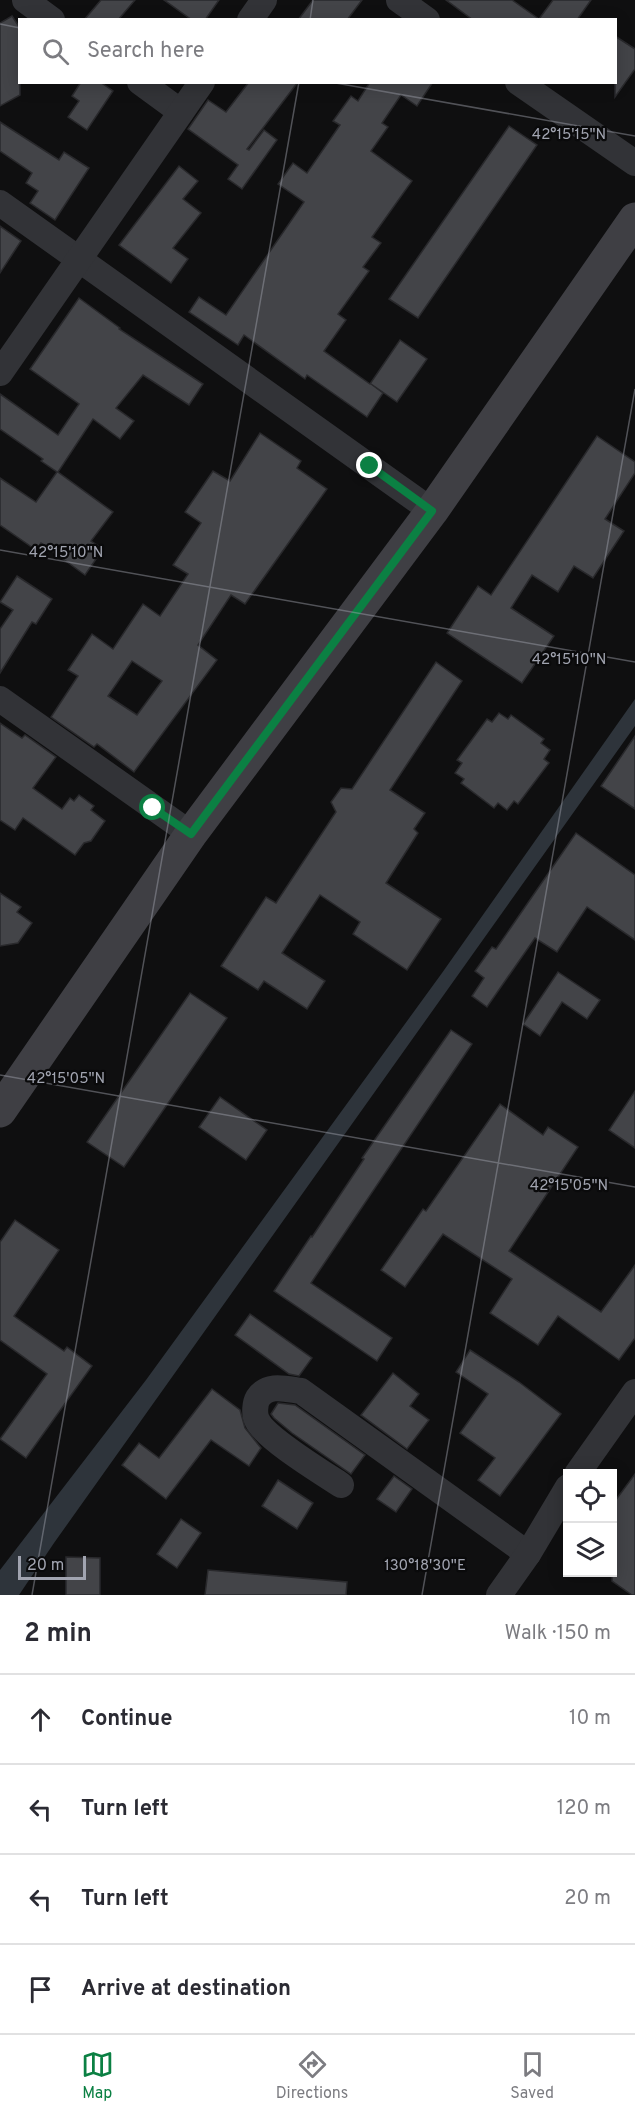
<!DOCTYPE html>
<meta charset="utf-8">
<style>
body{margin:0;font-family:Overpass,sans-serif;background:#f2f2f3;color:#2b2b33}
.controls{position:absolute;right:18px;bottom:18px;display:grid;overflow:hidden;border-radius:0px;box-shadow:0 3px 15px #0003}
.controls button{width:54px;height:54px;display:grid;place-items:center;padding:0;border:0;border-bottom:2px solid #e1e1e2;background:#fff;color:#2b2b33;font:30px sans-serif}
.scale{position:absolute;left:18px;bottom:15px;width:68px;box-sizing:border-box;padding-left:6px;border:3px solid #a1a4b0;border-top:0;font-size:16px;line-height:21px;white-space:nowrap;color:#a1a4b0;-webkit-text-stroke:4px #0a0a0b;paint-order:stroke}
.stop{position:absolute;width:18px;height:18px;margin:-14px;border:4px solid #0b8043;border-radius:50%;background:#fff}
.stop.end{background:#0b8043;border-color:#fff;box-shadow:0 2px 6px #0008}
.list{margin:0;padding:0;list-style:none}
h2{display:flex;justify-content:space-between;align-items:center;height:78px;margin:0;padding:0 24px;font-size:26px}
h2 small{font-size:20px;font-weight:400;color:#7c7c81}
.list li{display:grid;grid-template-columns:39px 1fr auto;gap:18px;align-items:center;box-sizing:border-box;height:90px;padding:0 24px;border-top:2px solid #e1e1e2}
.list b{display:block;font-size:22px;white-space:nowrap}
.list em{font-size:20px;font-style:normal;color:#7c7c81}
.icon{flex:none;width:33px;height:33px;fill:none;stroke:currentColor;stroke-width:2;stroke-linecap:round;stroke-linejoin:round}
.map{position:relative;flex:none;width:635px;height:1595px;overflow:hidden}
.search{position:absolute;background:#fff;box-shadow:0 3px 15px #0003;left:18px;right:18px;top:18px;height:66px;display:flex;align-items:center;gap:15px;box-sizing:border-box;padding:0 21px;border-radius:0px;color:#7c7c81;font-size:22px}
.sheet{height:438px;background:#fff}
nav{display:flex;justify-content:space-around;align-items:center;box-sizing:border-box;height:84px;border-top:2px solid #e1e1e2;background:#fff;font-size:16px;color:#7c7c81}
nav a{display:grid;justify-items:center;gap:3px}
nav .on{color:#0b8043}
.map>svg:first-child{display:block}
</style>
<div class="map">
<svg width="635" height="1595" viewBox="0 0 635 1595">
<rect width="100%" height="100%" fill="#0f0f10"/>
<!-- water -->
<path fill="#2e343b" d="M 635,699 L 635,726 L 54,1543 L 19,1595 L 0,1595 L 0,1570 L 146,1380 L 442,973 Z"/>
<!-- building -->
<g fill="#434448" stroke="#29292c" stroke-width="1.5" fill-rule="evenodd">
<path d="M 101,0 L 135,0 L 118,20 L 84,20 Z"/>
<path d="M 164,0 L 219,0 L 205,20 L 192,20 Z"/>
<path d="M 313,0 L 362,0 L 347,20 L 298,20 Z"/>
<path d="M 446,0 L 512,0 L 539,19 L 553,0 L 591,0 L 577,20 L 473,20 Z"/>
<path d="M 12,16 L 20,28 L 20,95 L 0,106 L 0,23 Z"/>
<path d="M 615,36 L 635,49 L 635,69 L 615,97 Z"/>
<path d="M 81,82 L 100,82 L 113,91 L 87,130 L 68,117 L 79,101 L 72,96 Z"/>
<path d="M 249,82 L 298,82 L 247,149 L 249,150 L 264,130 L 277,140 L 242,189 L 228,179 L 238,165 L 188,129 L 208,100 L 226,112 Z"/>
<path d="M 370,82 L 433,82 L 417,106 L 401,95 L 382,123 L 388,127 L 371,151 L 412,181 L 372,237 L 381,243 L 363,267 L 369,271 L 338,314 L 346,320 L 324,351 L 370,384 L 400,340 L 427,359 L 397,402 L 371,384 L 383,393 L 367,417 L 307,375 L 305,379 L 244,335 L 238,345 L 189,312 L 199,297 L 226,315 L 304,202 L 278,184 L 293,163 L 307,173 L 340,125 L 333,121 L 351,96 L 358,101 Z"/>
<path d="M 0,122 L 59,160 L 64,152 L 89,168 L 55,220 L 30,203 L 38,191 L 26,183 L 32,173 L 0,151 Z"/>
<path d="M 509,126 L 537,145 L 418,318 L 389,299 Z"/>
<path d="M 179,166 L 198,181 L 183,199 L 201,213 L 173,248 L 188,259 L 171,283 L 119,245 Z"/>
<path d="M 0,226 L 21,241 L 0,273 Z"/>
<path d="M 79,298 L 120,328 L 119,329 L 203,384 L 189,405 L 143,375 L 116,408 L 134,421 L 120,439 L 93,419 L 58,472 L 113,512 L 91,541 L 103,549 L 85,575 L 41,543 L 36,550 L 0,525 L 0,478 L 36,502 L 57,472 L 41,461 L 43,459 L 0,429 L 0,394 L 58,435 L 79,404 L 30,369 Z"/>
<path d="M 260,433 L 301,461 L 297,468 L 327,489 L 245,604 L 231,595 L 198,645 L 217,660 L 134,772 L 97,744 L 94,747 L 51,717 L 78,676 L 68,670 L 92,634 L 113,649 L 143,604 L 160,616 L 188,574 L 173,565 L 201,523 L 185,512 L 213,471 L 230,481 ZM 132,661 L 162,681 L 137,715 L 108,696 Z"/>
<path d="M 597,436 L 635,462 L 635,473 L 605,519 L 624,531 L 593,578 L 574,566 L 558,592 L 532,575 L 511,608 L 554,636 L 522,683 L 447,633 L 478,586 L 491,595 Z"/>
<path d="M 17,576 L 52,599 L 36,624 L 32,622 L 0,673 L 0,629 L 13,610 L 0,602 Z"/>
<path d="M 436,662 L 462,681 L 390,790 L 425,813 L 414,829 L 418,833 L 386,883 L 441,919 L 407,970 L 353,934 L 360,922 L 320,895 L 282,953 L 325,981 L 307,1009 L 264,981 L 258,990 L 221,966 L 266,897 L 276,903 L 336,812 L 331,802 L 341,788 L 352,789 Z"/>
<path d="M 499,713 L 508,719 L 511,715 L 544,739 L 541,743 L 550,750 L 544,759 L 549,763 L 518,804 L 514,801 L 507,810 L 498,803 L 494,808 L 461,783 L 464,779 L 455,773 L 462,763 L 457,760 L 487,719 L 492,722 Z"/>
<path d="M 0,723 L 22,738 L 25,735 L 56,757 L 33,788 L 62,809 L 70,798 L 74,801 L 79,795 L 94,806 L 91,810 L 105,821 L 91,841 L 84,843 L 75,855 L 23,818 L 15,830 L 0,820 Z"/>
<path d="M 635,736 L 635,809 L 601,786 Z"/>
<path d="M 576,833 L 635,875 L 635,940 L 587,907 L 557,952 L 535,938 L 487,1007 L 472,996 L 484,978 L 475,971 L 492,947 L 496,949 Z"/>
<path d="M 0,893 L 21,907 L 17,912 L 32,923 L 18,943 L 0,946 Z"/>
<path d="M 558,972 L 600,1000 L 587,1019 L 562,1002 L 540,1036 L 523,1024 Z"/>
<path d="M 190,993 L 227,1018 L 124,1167 L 87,1142 Z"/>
<path d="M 451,1030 L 472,1044 L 311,1283 L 392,1338 L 377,1361 L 274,1291 L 311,1236 L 312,1237 L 364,1159 L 362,1158 Z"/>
<path d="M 635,1091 L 635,1148 L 609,1130 Z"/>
<path d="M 220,1097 L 267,1130 L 246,1160 L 199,1127 Z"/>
<path d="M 500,1104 L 543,1135 L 548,1127 L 578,1147 L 509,1251 L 601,1312 L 635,1265 L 635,1338 L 619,1360 L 558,1316 L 538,1345 L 490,1313 L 512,1279 L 443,1234 L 405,1287 L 381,1270 L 423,1209 L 426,1211 Z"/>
<path d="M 15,1220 L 59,1250 L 14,1316 L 64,1351 L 67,1347 L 92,1366 L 26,1458 L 0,1439 L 47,1374 L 0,1340 L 0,1242 Z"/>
<path d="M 250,1314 L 312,1358 L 299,1376 L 289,1374 L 235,1335 Z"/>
<path d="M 470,1350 L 519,1382 L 561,1414 L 500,1496 L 478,1480 L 495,1458 L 460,1433 L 488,1394 L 456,1372 Z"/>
<path d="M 393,1373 L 419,1394 L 410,1406 L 429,1420 L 407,1449 L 361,1415 Z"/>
<path d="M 212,1389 L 240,1410 L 245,1428 L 261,1448 L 249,1466 L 211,1440 L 166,1499 L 122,1465 L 139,1443 L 159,1458 Z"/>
<path d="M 278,1403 L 295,1405 L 365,1455 L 351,1474 L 292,1433 L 274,1418 L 271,1414 Z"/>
<path d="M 635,1474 L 635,1595 L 632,1595 L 612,1581 L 612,1505 Z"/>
<path d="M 394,1476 L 412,1489 L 396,1512 L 377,1499 Z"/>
<path d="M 278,1480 L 313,1503 L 297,1529 L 262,1506 Z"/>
<path d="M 181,1519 L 201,1533 L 177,1568 L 157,1554 Z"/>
<path d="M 66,1557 L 100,1558 L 100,1595 L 66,1595 Z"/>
<path d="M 208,1570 L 347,1582 L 346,1595 L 205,1595 Z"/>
</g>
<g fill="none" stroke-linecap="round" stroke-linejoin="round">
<!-- street -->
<g stroke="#323337" stroke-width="26">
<path d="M 25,0 L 52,20"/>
<path d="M 399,0 L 427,20"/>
<path d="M 250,20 L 264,0"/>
<path d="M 140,82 L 181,112"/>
<path d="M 518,82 L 635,163"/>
<path d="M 0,203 L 432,511"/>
<path d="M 0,373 L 202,82"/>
<path d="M 0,699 L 191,834"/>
<path d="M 577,1474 L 635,1392"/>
<path d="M 341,1485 C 323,1473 265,1438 257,1420 C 254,1414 255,1403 258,1398 C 268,1383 286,1389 301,1391 L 528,1554"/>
<path d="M 499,1595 L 528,1554 L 568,1487"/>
</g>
<!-- secondary -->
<path stroke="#3f3f44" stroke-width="33" d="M 0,1111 L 191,834 L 432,511 L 635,219"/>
</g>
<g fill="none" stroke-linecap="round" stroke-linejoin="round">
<!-- route -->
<path stroke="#0b8043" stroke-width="8" d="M 153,808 L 191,834 L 432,511 L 370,466"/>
</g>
<!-- ticks -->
<path fill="none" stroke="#a1a4b0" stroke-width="1.5" stroke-opacity="0.45" d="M 310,20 L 313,0M 0,24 L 20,28M 330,82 L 635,136M 0,550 L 635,662M 0,1075 L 635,1187M 32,1595 L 299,82M 422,1595 L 635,389"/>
<g font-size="15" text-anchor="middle" fill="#a1a4b0" stroke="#0a0a0b" stroke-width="4.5" stroke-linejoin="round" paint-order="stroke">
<text x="569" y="139">42°15'15"N</text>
<text x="66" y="557">42°15'10"N</text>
<text x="569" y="664">42°15'10"N</text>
<text x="66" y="1083">42°15'05"N</text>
<text x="569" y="1190">42°15'05"N</text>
<text x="425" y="1570">130°18'30"E</text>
</g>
</svg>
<div class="controls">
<button><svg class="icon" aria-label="locate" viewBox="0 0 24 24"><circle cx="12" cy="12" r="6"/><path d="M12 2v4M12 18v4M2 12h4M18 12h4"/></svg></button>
<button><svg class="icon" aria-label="layers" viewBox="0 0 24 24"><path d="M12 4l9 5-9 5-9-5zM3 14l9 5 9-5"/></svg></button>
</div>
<div class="scale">20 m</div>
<div class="stop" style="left:153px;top:808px"></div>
<div class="stop end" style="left:370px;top:466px"></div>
<div class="search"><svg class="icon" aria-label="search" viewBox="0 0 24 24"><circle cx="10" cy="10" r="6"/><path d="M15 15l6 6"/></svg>Search here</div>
</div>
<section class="sheet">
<h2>2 min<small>Walk · 150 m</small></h2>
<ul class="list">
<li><svg class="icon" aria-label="ahead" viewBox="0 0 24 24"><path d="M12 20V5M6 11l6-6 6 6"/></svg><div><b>Continue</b></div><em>10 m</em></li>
<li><svg class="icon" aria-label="left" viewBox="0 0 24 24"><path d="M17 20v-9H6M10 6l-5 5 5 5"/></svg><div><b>Turn left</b></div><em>120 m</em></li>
<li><svg class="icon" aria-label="left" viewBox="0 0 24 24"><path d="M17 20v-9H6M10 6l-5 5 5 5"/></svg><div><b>Turn left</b></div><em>20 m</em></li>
<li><svg class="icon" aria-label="arrive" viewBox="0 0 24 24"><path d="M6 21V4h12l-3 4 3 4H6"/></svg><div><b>Arrive at destination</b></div></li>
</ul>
</section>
<nav>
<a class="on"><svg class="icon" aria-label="map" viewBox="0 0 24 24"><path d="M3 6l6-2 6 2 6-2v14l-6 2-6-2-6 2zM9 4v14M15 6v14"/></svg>Map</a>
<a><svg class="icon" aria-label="directions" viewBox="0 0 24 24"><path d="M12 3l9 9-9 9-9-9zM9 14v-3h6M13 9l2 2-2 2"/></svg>Directions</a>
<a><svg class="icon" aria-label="saved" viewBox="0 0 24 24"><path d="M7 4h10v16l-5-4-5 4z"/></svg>Saved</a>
</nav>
